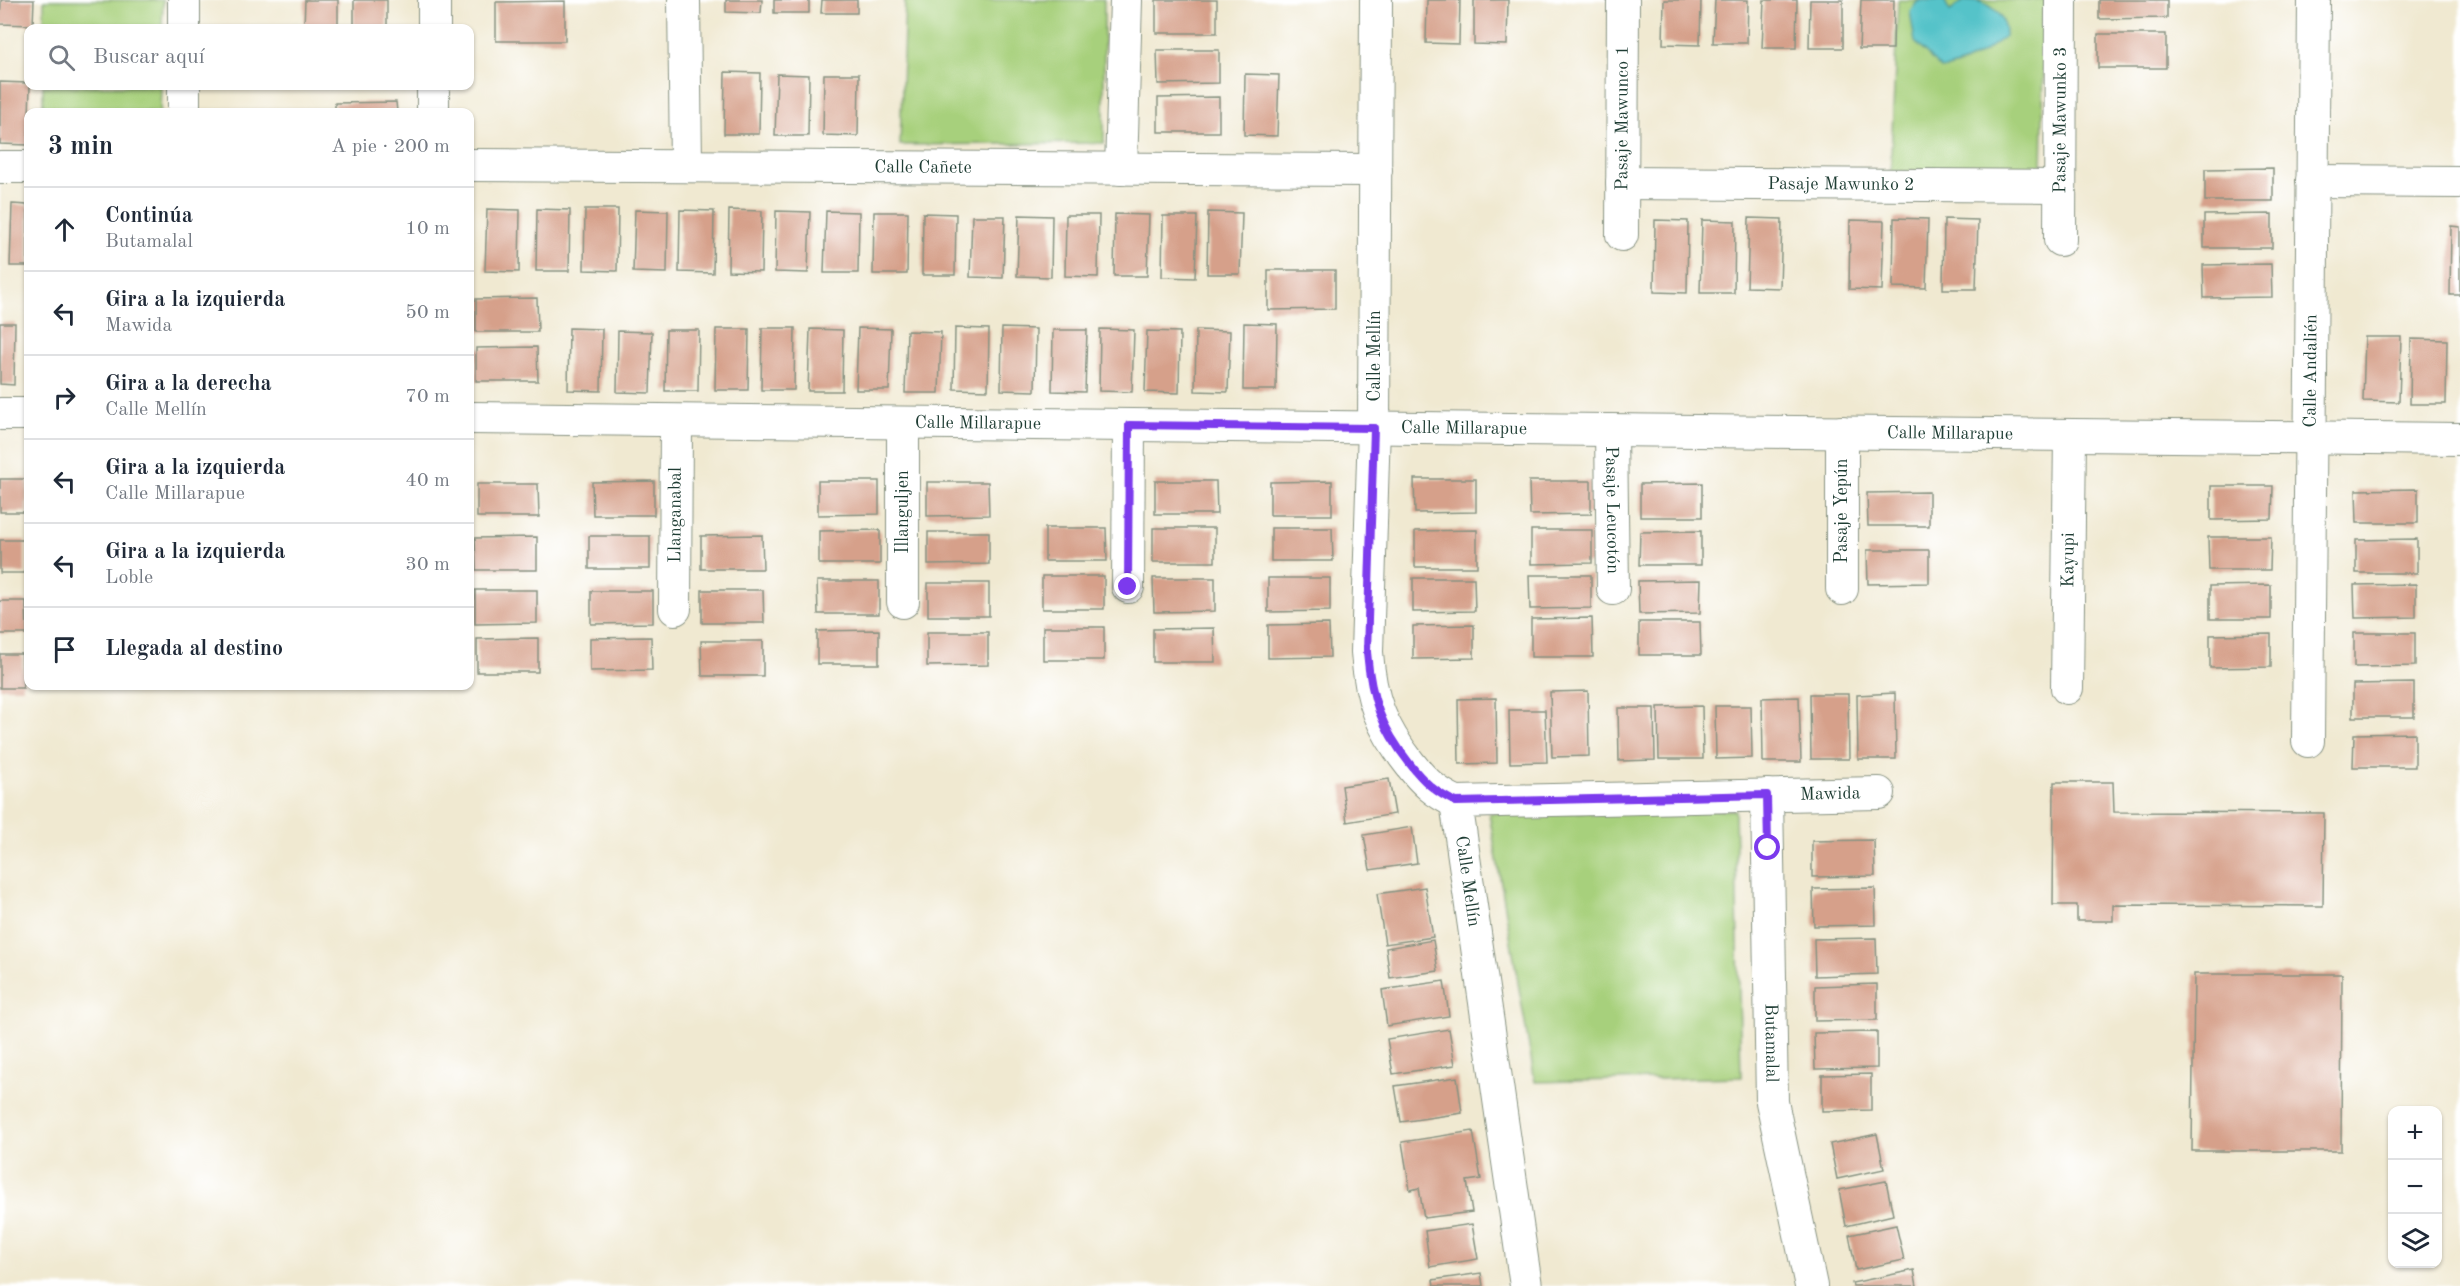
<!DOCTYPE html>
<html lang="es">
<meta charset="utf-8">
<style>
body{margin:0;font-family:"Old Standard TT",serif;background:#f2f2f3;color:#1f2937}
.controls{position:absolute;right:18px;bottom:18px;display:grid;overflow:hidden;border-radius:12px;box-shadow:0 2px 4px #0004}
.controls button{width:54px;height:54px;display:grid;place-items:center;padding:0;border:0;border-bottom:2px solid #e0e1e3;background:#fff;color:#1f2937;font:30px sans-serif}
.stop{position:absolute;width:18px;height:18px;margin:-14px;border:4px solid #7c3aed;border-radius:50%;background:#fff}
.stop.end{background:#7c3aed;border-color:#fff;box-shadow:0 2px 6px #0008}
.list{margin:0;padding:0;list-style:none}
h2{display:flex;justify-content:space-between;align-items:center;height:78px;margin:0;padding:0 24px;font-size:26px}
h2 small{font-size:20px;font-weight:400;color:#747a83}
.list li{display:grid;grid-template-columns:39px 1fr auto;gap:18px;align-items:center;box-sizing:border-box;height:84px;padding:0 24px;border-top:2px solid #e0e1e3}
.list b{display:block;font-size:22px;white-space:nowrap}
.list p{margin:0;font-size:20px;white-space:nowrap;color:#747a83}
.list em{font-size:20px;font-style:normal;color:#747a83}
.icon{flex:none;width:33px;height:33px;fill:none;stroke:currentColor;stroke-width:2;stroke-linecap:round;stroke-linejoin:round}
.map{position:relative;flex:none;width:2460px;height:1286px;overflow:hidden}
.search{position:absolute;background:#fff;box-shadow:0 2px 4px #0004;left:24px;top:24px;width:450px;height:66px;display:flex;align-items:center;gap:15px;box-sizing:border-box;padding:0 21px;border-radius:12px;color:#747a83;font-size:22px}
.panel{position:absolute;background:#fff;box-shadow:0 2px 4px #0004;left:24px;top:108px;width:450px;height:582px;border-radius:12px}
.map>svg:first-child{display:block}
</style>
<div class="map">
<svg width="2460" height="1286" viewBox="0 0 2460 1286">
<rect width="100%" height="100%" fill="#fff"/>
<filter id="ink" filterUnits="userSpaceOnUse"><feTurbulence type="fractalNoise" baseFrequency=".0167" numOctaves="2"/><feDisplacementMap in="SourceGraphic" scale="12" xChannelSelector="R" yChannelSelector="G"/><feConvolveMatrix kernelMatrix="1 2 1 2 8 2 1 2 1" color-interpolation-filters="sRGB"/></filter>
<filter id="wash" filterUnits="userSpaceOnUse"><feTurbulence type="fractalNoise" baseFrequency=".008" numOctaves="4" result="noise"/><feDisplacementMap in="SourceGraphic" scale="24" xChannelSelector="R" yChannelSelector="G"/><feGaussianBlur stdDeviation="1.35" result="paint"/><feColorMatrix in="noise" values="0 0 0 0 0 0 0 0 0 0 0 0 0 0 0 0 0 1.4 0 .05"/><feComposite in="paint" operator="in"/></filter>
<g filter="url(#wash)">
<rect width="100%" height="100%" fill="#f0e9d1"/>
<!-- green -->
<g fill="#a7d07c" stroke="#638658" stroke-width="1.5">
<path d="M 44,0 L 163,0 L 162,28 L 44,28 Z"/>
<path d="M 905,0 L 1104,0 L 1104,143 L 900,145 Z"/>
<path d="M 1898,0 L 2045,0 L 2042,174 L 1890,178 Z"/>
<path d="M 43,86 L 161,86 L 160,112 L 43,112 Z"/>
<path d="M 1735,810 L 1741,1077 L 1535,1082 L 1489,813 Z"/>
</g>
<!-- water -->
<path fill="#55c3c9" stroke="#3a807e" stroke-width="1.5" d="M 1923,0 L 1944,0 L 1950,11 C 1955,8 1961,2 1966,0 C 1990,0 2006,14 2005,36 C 1986,51 1966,66 1941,69 L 1915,42 L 1910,11 L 1917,2 Z"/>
<g id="blocks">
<!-- building -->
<g fill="#d6a08a">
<path d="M 1,0 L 34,0 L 33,25 L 0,24 Z"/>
<path d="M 305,0 L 338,0 L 338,27 L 304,26 Z"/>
<rect x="354" y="0" width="33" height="28"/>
<path d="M 726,0 L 762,0 L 761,13 L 726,12 Z"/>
<rect x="774" y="0" width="35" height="13"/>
<path d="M 822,0 L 857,0 L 857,13 L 821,13 Z"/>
<rect x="1156" y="0" width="61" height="33"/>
<path d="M 1427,0 L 1460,0 L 1459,44 L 1426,43 Z"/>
<path d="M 1474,0 L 1508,0 L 1507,45 L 1474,44 Z"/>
<path d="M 1664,0 L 1701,0 L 1700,45 L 1663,44 Z"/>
<path d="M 1715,0 L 1748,0 L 1747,43 L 1713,43 Z"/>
<path d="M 1764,0 L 1797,0 L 1796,48 L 1762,48 Z"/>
<path d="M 1810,0 L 1843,0 L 1843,48 L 1809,48 Z"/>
<path d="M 1861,0 L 1894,0 L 1893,49 L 1859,49 Z"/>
<path d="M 2099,0 L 2167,0 L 2167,18 L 2099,19 Z"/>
<path d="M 565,1 L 565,41 L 496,41 L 496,2 Z"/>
<rect x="2098" y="34" width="68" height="34"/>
<path d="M 1157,50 L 1219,50 L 1219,83 L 1158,84 Z"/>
<path d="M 725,72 L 760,73 L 759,134 L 724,134 Z"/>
<path d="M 777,74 L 809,75 L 808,136 L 775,136 Z"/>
<path d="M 824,74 L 859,74 L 858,136 L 823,135 Z"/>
<path d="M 1245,74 L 1279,75 L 1277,136 L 1244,135 Z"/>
<path d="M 0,82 L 28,83 L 30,86 L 28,145 L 0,144 Z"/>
<path d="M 1219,97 L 1219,132 L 1158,132 L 1158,98 Z"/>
<path d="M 396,102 L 397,112 L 335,112 L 335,103 Z"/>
<path d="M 2273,168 L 2273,201 L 2205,201 L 2205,169 Z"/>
<path d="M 12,204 L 28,205 L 28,266 L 10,266 Z"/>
<path d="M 487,209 L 520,210 L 519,272 L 485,271 Z"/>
<path d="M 537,209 L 570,210 L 569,271 L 536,271 Z"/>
<path d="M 585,209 L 618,209 L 617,271 L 584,270 Z"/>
<path d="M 635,210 L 668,211 L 667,273 L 633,272 Z"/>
<path d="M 680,210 L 714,211 L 713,273 L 679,272 Z"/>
<path d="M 729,210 L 762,211 L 761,272 L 728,271 Z"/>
<path d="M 776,211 L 810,212 L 808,273 L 775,272 Z"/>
<path d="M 826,211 L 859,212 L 858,273 L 824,273 Z"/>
<path d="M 874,212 L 908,212 L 907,274 L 873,274 Z"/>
<path d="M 1208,212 L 1242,213 L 1240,274 L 1207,274 Z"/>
<path d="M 923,213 L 956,214 L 955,275 L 922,275 Z"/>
<path d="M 1115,214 L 1149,215 L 1147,276 L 1114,276 Z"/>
<path d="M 2272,214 L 2272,248 L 2204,248 L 2204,215 Z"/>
<path d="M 1019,215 L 1052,216 L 1051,277 L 1017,276 Z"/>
<path d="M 1066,215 L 1099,215 L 1098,277 L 1065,276 Z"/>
<path d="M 972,216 L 1005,216 L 1003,278 L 970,277 Z"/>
<path d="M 1163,216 L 1197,216 L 1195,278 L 1162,277 Z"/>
<path d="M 1749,218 L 1782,219 L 1780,288 L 1747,287 Z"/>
<path d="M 1894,218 L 1928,219 L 1926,288 L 1893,287 Z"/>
<path d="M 1944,219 L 1978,220 L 1976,289 L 1943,289 Z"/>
<path d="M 1655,220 L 1688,221 L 1687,293 L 1654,292 Z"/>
<path d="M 1702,220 L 1735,221 L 1734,293 L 1700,293 Z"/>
<path d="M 1850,220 L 1884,221 L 1882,290 L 1849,289 Z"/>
<path d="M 2451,226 L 2460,227 L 2460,295 L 2450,295 Z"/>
<path d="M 2271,264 L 2272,297 L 2204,298 L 2203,265 Z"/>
<path d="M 1268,270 L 1335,270 L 1335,309 L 1268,310 Z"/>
<path d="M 537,298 L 538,332 L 476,332 L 476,299 Z"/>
<path d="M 0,323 L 15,323 L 14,385 L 0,384 Z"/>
<path d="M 1244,323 L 1277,324 L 1276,390 L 1243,390 Z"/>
<path d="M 569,328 L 602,329 L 601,391 L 568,390 Z"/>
<path d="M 762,328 L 795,328 L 794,390 L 761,390 Z"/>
<path d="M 858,328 L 891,329 L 889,390 L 856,390 Z"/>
<path d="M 955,328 L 989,329 L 988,390 L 954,389 Z"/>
<path d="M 1002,328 L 1036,329 L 1035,391 L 1001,390 Z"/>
<path d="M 716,329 L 749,329 L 748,390 L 715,390 Z"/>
<path d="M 810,329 L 843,330 L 842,391 L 808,391 Z"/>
<path d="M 1100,329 L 1134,330 L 1132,392 L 1099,391 Z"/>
<path d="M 666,330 L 699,330 L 698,391 L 665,391 Z"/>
<path d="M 1053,330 L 1087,330 L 1085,392 L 1052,391 Z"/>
<path d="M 1196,330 L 1230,331 L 1228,392 L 1195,391 Z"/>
<path d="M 618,331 L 652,332 L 650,393 L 617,392 Z"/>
<path d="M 907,331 L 941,332 L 939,393 L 905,393 Z"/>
<path d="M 1147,331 L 1180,332 L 1179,393 L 1145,392 Z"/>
<path d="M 2365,337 L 2401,337 L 2399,402 L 2363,401 Z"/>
<path d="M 2411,339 L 2447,340 L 2446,404 L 2410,404 Z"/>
<path d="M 537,347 L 538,381 L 476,381 L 476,348 Z"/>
<path d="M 0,479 L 27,479 L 26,512 L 0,512 Z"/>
<path d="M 1414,479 L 1476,479 L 1476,512 L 1415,513 Z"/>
<path d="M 654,481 L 654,515 L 593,515 L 592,482 Z"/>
<path d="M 818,481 L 879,481 L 879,514 L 818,515 Z"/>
<path d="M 1155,481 L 1216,481 L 1217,514 L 1155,514 Z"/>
<path d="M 1332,481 L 1332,515 L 1270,515 L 1270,482 Z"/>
<path d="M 1529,481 L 1591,481 L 1591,514 L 1530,515 Z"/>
<path d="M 927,482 L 988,482 L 989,515 L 927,516 Z"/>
<path d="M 1702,483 L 1702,517 L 1640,517 L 1640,484 Z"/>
<path d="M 477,484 L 538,484 L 539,517 L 477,517 Z"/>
<path d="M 2211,486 L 2273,486 L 2272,519 L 2211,520 Z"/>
<path d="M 2418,489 L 2418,523 L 2357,523 L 2356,490 Z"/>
<path d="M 1929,492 L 1929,526 L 1868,526 L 1867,493 Z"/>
<path d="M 1045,528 L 1106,528 L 1107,561 L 1045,561 Z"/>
<rect x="1153" y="528" width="62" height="34"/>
<path d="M 1271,528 L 1332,528 L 1333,561 L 1271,561 Z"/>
<path d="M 880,530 L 880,564 L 819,564 L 819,531 Z"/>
<path d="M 1477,530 L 1477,567 L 1415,567 L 1415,531 Z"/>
<path d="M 1531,530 L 1592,530 L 1592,563 L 1531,564 Z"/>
<path d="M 1701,531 L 1701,565 L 1639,565 L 1640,532 Z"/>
<path d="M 928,532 L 989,532 L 989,564 L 928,565 Z"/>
<path d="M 762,535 L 763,569 L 701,569 L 701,536 Z"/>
<rect x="589" y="536" width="61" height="33"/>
<path d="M 537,537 L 537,570 L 476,570 L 475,538 Z"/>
<path d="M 2208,537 L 2271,537 L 2270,570 L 2209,570 Z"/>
<path d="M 2417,539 L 2417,573 L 2356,573 L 2356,540 Z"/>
<rect x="0" y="540" width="25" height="33"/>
<path d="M 1867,550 L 1929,550 L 1929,583 L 1868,584 Z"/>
<path d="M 1529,575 L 1591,575 L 1591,608 L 1530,609 Z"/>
<rect x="1042" y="576" width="62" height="33"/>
<path d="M 1153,578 L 1215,578 L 1215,611 L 1154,612 Z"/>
<path d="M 1268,578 L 1330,578 L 1330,611 L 1268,612 Z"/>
<path d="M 1413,578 L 1474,578 L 1475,611 L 1413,612 Z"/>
<path d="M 1701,580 L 1700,613 L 1639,614 L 1638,581 Z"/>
<path d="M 817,581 L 879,581 L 879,614 L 818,614 Z"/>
<rect x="928" y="583" width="61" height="33"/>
<path d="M 2416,584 L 2416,617 L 2355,618 L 2354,585 Z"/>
<path d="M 2271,585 L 2271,619 L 2210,619 L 2210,586 Z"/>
<path d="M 475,590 L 537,590 L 537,623 L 475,624 Z"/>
<path d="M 702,590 L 763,590 L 764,623 L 702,623 Z"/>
<path d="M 591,591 L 653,591 L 653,623 L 591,624 Z"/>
<path d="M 0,601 L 26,601 L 27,634 L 0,634 Z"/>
<path d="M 1592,618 L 1593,657 L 1531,657 L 1531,619 Z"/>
<path d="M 1639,622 L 1700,622 L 1701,655 L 1639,655 Z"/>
<path d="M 1329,624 L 1330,657 L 1268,658 L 1268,625 Z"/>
<path d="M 1474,625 L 1474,658 L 1413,659 L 1413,626 Z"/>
<rect x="1043" y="627" width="61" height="33"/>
<path d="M 1214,628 L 1215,662 L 1153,662 L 1153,629 Z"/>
<path d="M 879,630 L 879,664 L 817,664 L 817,631 Z"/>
<path d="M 927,632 L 988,632 L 988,665 L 927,666 Z"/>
<path d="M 2354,633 L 2415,633 L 2415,666 L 2354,667 Z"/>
<path d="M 2271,634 L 2271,667 L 2210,668 L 2210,635 Z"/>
<path d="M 651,637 L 652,670 L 590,671 L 590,638 Z"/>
<path d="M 538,638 L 538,672 L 477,672 L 477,639 Z"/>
<path d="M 701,641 L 763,641 L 763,676 L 702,676 Z"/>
<path d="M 0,654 L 22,654 L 23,688 L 0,688 Z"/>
<path d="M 2414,683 L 2414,717 L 2353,717 L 2353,684 Z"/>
<path d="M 1588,691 L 1589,756 L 1552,757 L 1550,692 Z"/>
<path d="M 1895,693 L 1896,759 L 1858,759 L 1857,695 Z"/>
<path d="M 1810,694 L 1848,694 L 1849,759 L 1811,759 Z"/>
<path d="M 1799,697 L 1801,762 L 1763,762 L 1762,698 Z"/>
<path d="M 1496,698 L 1497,763 L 1459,764 L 1458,699 Z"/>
<path d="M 1702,706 L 1703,759 L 1659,759 L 1658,707 Z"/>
<path d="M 1715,706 L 1751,706 L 1752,758 L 1716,759 Z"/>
<path d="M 1618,708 L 1654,708 L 1655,760 L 1619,761 Z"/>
<path d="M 1509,710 L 1545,710 L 1547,762 L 1510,763 Z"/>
<path d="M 2415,733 L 2415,767 L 2353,767 L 2354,734 Z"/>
<path d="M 1389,779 L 1395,814 L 1347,822 L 1342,786 Z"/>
<path d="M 2054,782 L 2113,782 L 2114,812 L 2324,813 L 2323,906 L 2113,905 L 2113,921 L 2077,921 L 2077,905 L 2053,905 Z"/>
<path d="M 1412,827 L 1417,863 L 1370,870 L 1364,835 Z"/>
<path d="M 1874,840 L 1875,876 L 1812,877 L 1812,841 Z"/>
<path d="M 1425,887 L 1433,937 L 1385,944 L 1377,894 Z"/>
<path d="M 1875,888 L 1876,925 L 1814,926 L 1813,889 Z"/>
<path d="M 1876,938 L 1877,974 L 1815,976 L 1814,939 Z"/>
<path d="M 1433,940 L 1438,971 L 1390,978 L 1386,948 Z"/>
<path d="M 2194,974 L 2342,974 L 2341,1151 L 2192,1151 Z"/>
<path d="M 1444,981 L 1449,1016 L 1387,1026 L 1382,990 Z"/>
<path d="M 1877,984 L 1877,1020 L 1815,1021 L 1815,986 Z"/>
<path d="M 1449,1029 L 1455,1065 L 1393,1074 L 1387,1039 Z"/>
<path d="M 1877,1032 L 1877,1068 L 1815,1069 L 1814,1033 Z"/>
<path d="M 1871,1074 L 1871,1110 L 1822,1111 L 1822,1075 Z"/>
<path d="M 1457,1077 L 1462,1113 L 1401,1122 L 1395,1086 Z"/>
<path d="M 1473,1131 L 1481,1179 L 1467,1181 L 1472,1212 L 1424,1218 L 1419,1188 L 1410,1190 L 1402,1142 Z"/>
<path d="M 1877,1134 L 1884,1169 L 1837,1179 L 1830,1144 Z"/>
<path d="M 1886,1181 L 1893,1215 L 1846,1226 L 1839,1190 Z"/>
<path d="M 1472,1224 L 1478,1259 L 1430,1267 L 1425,1231 Z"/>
<path d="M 1896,1225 L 1904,1260 L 1856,1270 L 1849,1235 Z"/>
<path d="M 1914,1270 L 1917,1286 L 1853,1286 L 1852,1283 Z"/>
<path d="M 1481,1273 L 1483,1286 L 1434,1286 L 1433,1280 Z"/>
</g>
</g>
</g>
<g filter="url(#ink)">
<use href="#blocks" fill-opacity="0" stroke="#889382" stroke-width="1.5"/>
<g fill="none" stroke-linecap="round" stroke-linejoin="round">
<!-- street casing -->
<g stroke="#889382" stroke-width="34">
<g id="street">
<path d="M 184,0 L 184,28"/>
<path d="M 684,0 L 686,166"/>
<path id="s1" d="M 1376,0 L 1374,427 L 1367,652 C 1370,699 1381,727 1410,764 C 1423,781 1436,793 1456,802 L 1879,793"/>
<path d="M 434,28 L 434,0"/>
<path d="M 184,86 L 184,112"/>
<path d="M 433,112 L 433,86"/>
<path id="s2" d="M 470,165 L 1376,170"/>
<path d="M 0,167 L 28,167"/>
<path d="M 1121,169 L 1126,0"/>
<path d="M 2312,181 L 2460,182"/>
<path id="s3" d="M 1622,183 L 2060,186"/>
<path id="s4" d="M 1622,235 L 1623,0"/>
<path id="s5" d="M 2060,240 L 2061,0"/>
<path d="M 0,414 L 28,414"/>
<path id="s6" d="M 470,418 L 2460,439"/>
<path id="s7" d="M 1611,430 L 1613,589"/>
<path d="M 1128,587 L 1129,425"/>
<path d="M 1842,589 L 1842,432"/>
<path d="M 903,602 L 903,423"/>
<path id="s8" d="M 675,609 L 676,421"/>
<path id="s9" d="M 2067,688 L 2070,435"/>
<path id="s10" d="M 2308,741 L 2314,0"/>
<path id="s11" d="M 1767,795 L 1772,1102 L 1811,1286"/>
<path id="s12" d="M 1456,802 L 1526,1286"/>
</g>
</g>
<!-- street -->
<use href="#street" stroke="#fff" stroke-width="32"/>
</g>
</g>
<g fill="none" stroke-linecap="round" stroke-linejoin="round" filter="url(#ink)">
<!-- route -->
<path stroke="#7c3aed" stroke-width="8" d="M 1128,587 L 1129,425 L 1374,428 L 1367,652 C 1371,699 1381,727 1410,764 C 1423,781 1436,793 1456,802 L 1767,795 L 1768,848"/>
</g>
<g text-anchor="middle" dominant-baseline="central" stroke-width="6" stroke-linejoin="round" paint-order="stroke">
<!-- street labels -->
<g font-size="18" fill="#1f3d34" stroke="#fff">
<text stroke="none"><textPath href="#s4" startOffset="117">Pasaje Mawunco 1</textPath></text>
<text stroke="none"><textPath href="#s5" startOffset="120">Pasaje Mawunko 3</textPath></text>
<text stroke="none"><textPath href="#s2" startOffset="453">Calle Cañete</textPath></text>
<text stroke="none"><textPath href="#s3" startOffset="219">Pasaje Mawunko 2</textPath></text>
<text transform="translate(1375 356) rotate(-90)">Calle Mellín</text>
<text stroke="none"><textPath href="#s10" startOffset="370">Calle Andalién</textPath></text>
<text stroke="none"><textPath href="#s6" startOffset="508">Calle Millarapue</textPath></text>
<text stroke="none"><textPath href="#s6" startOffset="994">Calle Millarapue</textPath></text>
<text stroke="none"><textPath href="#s6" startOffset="1480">Calle Millarapue</textPath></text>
<text stroke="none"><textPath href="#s7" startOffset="80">Pasaje Leucotón</textPath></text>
<text transform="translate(1842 511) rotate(-90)">Pasaje Yepún</text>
<text transform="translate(903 512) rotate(-90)">Illanguljen</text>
<text stroke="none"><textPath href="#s8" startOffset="94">Llanganabal</textPath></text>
<text stroke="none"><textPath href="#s9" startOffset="128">Kayupi</textPath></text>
<text stroke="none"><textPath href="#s1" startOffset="1209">Mawida</textPath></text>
<text stroke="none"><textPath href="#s12" startOffset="80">Calle Mellín</textPath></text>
<text stroke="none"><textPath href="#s11" startOffset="248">Butamalal</textPath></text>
</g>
</g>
</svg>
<div class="controls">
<button>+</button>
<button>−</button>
<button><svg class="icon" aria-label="layers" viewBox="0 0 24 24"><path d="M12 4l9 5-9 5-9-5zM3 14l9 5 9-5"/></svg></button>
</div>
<div class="stop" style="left:1768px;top:848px"></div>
<div class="stop end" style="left:1128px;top:587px"></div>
<div class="search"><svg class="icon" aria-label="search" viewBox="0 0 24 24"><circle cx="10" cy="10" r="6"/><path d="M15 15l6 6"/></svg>Buscar aquí</div>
<section class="panel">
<h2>3 min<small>A pie · 200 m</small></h2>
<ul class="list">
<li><svg class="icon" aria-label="ahead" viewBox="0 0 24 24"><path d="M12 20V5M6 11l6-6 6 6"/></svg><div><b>Continúa</b><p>Butamalal</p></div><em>10 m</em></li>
<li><svg class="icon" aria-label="left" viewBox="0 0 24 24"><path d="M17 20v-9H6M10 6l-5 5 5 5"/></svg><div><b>Gira a la izquierda</b><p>Mawida</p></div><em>50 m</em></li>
<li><svg class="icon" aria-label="right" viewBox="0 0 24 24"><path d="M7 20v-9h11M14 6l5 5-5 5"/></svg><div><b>Gira a la derecha</b><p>Calle Mellín</p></div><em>70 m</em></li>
<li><svg class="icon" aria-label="left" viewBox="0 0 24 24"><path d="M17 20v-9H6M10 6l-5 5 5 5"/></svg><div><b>Gira a la izquierda</b><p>Calle Millarapue</p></div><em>40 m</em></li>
<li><svg class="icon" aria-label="left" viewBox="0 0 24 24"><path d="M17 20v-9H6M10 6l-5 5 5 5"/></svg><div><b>Gira a la izquierda</b><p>Loble</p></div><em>30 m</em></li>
<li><svg class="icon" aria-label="arrive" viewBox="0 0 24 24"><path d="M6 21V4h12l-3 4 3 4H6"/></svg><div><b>Llegada al destino</b></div></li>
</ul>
</section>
</div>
